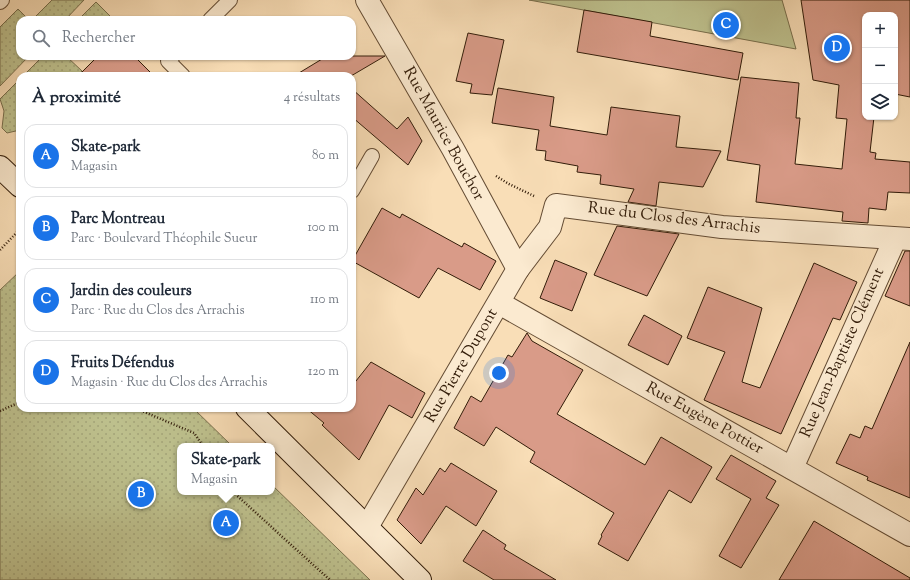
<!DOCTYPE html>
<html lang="fr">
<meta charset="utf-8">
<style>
body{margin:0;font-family:"Sorts Mill Goudy",serif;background:#f6f6f7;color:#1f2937}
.controls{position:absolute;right:12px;top:12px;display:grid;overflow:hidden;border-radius:8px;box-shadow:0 1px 3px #0004}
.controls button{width:36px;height:36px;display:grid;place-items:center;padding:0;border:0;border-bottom:1px solid #e0e1e3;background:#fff;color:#1f2937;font:20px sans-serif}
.you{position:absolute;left:499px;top:373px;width:14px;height:14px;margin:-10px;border:3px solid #fff;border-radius:50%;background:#1a73e8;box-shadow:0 0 0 6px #1a73e833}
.badge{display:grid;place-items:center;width:26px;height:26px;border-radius:50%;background:#1a73e8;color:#fff;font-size:13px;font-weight:700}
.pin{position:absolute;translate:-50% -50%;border:2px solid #fff;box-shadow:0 1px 4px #0006}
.popup{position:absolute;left:177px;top:443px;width:98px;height:52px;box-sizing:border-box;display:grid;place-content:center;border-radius:8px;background:#fff;filter:drop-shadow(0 1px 3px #0005);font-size:13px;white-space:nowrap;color:#747a83}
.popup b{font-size:15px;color:#1f2937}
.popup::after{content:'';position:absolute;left:50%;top:100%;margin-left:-8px;border:8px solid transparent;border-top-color:#fff}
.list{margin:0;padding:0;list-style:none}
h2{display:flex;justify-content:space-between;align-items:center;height:52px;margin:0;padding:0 16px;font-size:17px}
h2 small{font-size:13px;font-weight:400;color:#747a83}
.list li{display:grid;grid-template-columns:26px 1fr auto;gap:12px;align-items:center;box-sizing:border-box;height:64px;margin:0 8px 8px;padding:0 8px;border:1px solid #e0e1e3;border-radius:12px}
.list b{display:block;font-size:15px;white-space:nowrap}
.list p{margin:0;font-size:13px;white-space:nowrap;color:#747a83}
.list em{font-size:13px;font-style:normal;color:#747a83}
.icon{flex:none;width:22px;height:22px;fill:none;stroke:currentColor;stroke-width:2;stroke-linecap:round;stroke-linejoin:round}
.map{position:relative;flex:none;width:910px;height:580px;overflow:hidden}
.search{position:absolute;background:#fff;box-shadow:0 1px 3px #0004;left:16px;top:16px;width:340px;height:44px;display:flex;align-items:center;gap:10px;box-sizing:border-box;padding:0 14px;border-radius:12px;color:#747a83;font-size:15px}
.panel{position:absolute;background:#fff;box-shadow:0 1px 3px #0004;left:16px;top:72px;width:340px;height:340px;border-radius:12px}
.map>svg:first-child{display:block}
</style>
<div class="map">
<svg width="910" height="580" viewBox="0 0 910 580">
<defs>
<pattern id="grass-dots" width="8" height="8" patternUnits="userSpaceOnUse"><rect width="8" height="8" fill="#bec18e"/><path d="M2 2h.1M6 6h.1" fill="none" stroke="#a4a579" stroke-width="1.8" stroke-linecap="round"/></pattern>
</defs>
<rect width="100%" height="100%" fill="#f9deb7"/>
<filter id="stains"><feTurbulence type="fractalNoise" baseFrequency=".005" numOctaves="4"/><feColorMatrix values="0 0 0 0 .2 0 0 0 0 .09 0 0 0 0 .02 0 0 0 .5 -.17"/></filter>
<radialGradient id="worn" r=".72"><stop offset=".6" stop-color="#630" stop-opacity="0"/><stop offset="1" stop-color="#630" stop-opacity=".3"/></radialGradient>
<!-- grass -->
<g fill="url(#grass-dots)" stroke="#786e4c">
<path d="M 52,0 L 84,0 L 65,20 L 39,20 L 36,16 Z"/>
<path d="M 96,2 L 112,18 L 110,20 L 78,20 Z"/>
<path d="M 18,9 L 29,20 L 20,20 L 20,56 L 29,56 L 0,86 L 0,27 Z"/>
<path d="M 43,56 L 66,56 L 82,71 L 77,76 L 23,76 Z"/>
<path d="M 20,79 L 20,130 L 7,133 L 2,128 L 4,111 L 0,99 Z"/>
<path d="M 20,271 L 20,408 L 193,408 L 232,446 L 180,446 L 180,492 L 272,492 L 272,485 L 370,580 L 0,580 L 0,290 Z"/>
</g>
<!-- garden -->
<path fill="#bec18e" stroke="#786e4c" d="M 529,0 L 782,0 L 796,49 Z"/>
<!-- building -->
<g fill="#d99b88" stroke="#321c09">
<path d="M 801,0 L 910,0 L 910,97 L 895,94 L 895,15 L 865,15 L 865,117 L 874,117 L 870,152 L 876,153 L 875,159 L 910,162 L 910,193 L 888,192 L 886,210 L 869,208 L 868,223 L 842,221 L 843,212 L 756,202 L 760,165 L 727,160 L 741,77 L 799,83 L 796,118 L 800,118 L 795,164 L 842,169 L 847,119 L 836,118 L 839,85 L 813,80 Z"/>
<path d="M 584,10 L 652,22 L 650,36 L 743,53 L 738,80 L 577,52 Z"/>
<path d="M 468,33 L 504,40 L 492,95 L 470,93 L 472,84 L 456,81 Z"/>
<path d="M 98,56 L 134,56 L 154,76 L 78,76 Z"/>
<path d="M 327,56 L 385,56 L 351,76 L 294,76 Z"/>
<path d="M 498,88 L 554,97 L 550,126 L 607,135 L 611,107 L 680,116 L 676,147 L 721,151 L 703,187 L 659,182 L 656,206 L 628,202 L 634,189 L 600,184 L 601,175 L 577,172 L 578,166 L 545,160 L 546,151 L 536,150 L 539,130 L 492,123 Z"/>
<path d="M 352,89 L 397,129 L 408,117 L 422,141 L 408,165 L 352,117 Z"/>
<path d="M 382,208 L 400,218 L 402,214 L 462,247 L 464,243 L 496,261 L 480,290 L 438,268 L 419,298 L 352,261 Z"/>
<path d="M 617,226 L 679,234 L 647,296 L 594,275 Z"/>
<path d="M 905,251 L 910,251 L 910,306 L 885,296 Z"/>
<path d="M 555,260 L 587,273 L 572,311 L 540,298 Z"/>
<path d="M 814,263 L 857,282 L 840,320 L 833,318 L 781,434 L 704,400 L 725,352 L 687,338 L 708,287 L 762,308 L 742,382 L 760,388 Z"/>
<path d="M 644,315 L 682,336 L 668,365 L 628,345 Z"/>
<path d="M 527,333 L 532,341 L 583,370 L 557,414 L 645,465 L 661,437 L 712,467 L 691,503 L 669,490 L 628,561 L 598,544 L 602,536 L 601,535 L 614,513 L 530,462 L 535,452 L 496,427 L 484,446 L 454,428 L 471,396 L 481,402 L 508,355 L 512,357 Z"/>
<path d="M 910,342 L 910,498 L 867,480 L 868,477 L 836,463 L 850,434 L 860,438 L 865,426 L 872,429 Z"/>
<path d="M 371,362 L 425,393 L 412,418 L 389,405 L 359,460 L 322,425 L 324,423 L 306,408 L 352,408 L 352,386 Z"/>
<path d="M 731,455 L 776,481 L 766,498 L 779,505 L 741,568 L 719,556 L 751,499 L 716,479 Z"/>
<path d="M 451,463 L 497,491 L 476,526 L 446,506 L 421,544 L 397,520 L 416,488 L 423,495 L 440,468 L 445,472 Z"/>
<path d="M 814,521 L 910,578 L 910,580 L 779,580 Z"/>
<path d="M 483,530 L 506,545 L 504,549 L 556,580 L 494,580 L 463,561 Z"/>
</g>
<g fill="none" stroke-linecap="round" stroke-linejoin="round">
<!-- service casing -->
<g stroke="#644c34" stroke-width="16">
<g id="service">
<path d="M 0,2 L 2,0"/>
<path d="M 210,20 L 230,0"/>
<path d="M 173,56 L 168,61 L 183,76"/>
<path d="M 352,191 L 372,156"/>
</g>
</g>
<!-- minor casing -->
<g stroke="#644c34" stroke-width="24">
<g id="minor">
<path d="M 367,0 L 453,149 L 518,269"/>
<path d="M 499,303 L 910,535"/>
<path d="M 792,468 L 895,239"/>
<path d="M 367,527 L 518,269 L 550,227 L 556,205 L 722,227 L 910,239"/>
</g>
</g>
<!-- secondary casing -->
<g stroke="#321c09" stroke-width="24">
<g id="secondary">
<path d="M 0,167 L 20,186"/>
<path d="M 247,408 L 420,580"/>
</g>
</g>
<!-- path -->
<g stroke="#321c09" stroke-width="2.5" stroke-dasharray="1 2" stroke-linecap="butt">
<path d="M 496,176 L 509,184 L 534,196"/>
<path d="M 0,250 L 20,229"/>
<path d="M 135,408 L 194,433 L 203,446"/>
<path d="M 0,411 L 20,402"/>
<path d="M 233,492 L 330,580"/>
</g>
<!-- service -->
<use href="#service" stroke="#fbead0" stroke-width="14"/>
<!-- minor -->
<use href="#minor" stroke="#fbead0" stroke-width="22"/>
<!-- secondary -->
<use href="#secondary" stroke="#fbead0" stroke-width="22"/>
</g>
<g text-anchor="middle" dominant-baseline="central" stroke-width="3" stroke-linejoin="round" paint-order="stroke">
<!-- street labels -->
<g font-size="16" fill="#321c09" stroke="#fbead0">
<text transform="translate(443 134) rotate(61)">Rue Maurice Bouchor</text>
<text transform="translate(674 219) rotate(7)">Rue du Clos des Arrachis</text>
<text transform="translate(843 353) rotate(-66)">Rue Jean-Baptiste Clément</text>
<text transform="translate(462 366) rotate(-60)">Rue Pierre Dupont</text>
<text transform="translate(704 419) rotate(29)">Rue Eugène Pottier</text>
</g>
</g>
<rect width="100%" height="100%" filter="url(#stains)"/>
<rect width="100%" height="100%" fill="url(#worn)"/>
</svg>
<div class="controls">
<button>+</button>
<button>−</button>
<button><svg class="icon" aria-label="layers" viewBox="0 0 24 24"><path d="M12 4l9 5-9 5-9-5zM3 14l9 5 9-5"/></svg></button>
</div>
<div class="you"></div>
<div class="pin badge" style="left:226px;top:523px">A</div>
<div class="popup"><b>Skate-park</b>Magasin</div>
<div class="pin badge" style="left:141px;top:494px">B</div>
<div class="pin badge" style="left:726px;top:25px">C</div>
<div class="pin badge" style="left:837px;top:48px">D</div>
<div class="search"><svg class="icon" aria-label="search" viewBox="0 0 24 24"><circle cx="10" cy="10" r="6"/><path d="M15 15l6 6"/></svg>Rechercher</div>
<section class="panel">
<h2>À proximité<small>4 résultats</small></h2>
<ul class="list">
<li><span class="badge">A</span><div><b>Skate-park</b><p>Magasin</p></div><em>80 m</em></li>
<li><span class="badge">B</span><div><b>Parc Montreau</b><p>Parc · Boulevard Théophile Sueur</p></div><em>100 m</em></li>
<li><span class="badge">C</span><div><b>Jardin des couleurs</b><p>Parc · Rue du Clos des Arrachis</p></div><em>110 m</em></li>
<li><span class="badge">D</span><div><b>Fruits Défendus</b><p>Magasin · Rue du Clos des Arrachis</p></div><em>120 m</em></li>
</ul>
</section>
</div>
